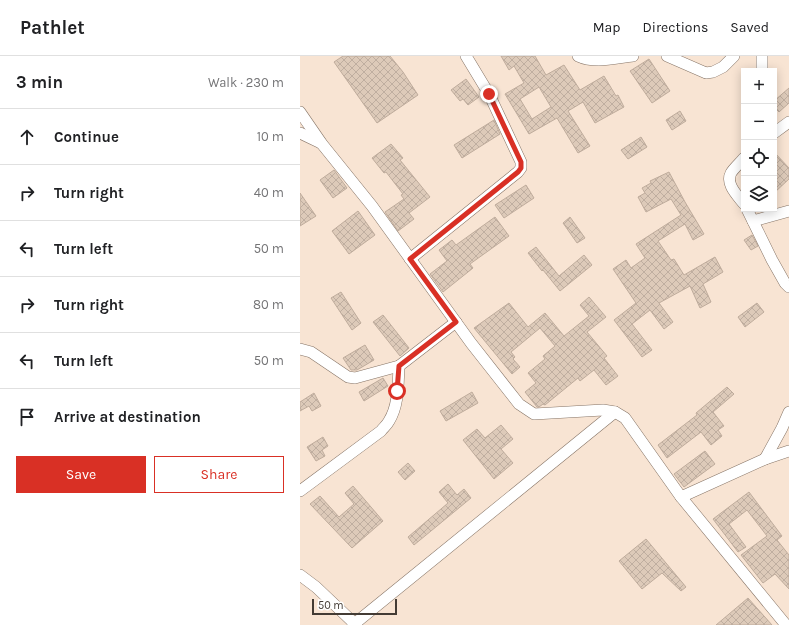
<!DOCTYPE html>
<meta charset="utf-8">
<style>
body{margin:0;font-family:Karla,sans-serif;background:#f6f6f6;color:#202124}
.controls{position:absolute;right:12px;top:12px;display:grid;overflow:hidden;border-radius:0px;box-shadow:0 2px 10px #0003}
.controls button{width:36px;height:36px;display:grid;place-items:center;padding:0;border:0;border-bottom:1px solid #e0e0e0;background:#fff;color:#202124;font:20px sans-serif}
.scale{position:absolute;left:12px;bottom:10px;width:85px;box-sizing:border-box;padding-left:4px;border:2px solid #433b34;border-top:0;font-size:11px;line-height:14px;white-space:nowrap;color:#433b34;-webkit-text-stroke:3px #fff;paint-order:stroke}
.stop{position:absolute;width:12px;height:12px;margin:-9px;border:3px solid #d93025;border-radius:50%;background:#fff}
.stop.end{background:#d93025;border-color:#fff;box-shadow:0 1px 4px #0008}
.list{margin:0;padding:0;list-style:none}
h2{display:flex;justify-content:space-between;align-items:center;height:52px;margin:0;padding:0 16px;font-size:17px}
h2 small{font-size:13px;font-weight:400;color:#757577}
.list li{display:grid;grid-template-columns:26px 1fr auto;gap:12px;align-items:center;box-sizing:border-box;height:56px;padding:0 16px;border-top:1px solid #e0e0e0}
.list b{display:block;font-size:15px;white-space:nowrap}
.list em{font-size:13px;font-style:normal;color:#757577}
.actions{display:flex;gap:8px;padding:12px 16px}
.actions a{flex:1;padding:9px 0;border:1px solid #d93025;border-radius:0px;text-align:center;font-size:14px;color:#d93025}
.actions .main{background:#d93025;color:#fff}
.icon{flex:none;width:22px;height:22px;fill:none;stroke:currentColor;stroke-width:2;stroke-linecap:round;stroke-linejoin:round}
.map{position:relative;flex:none;width:489px;height:569px;overflow:hidden}
header{display:flex;align-items:center;gap:24px;box-sizing:border-box;height:56px;padding:0 20px;background:#fff;border-bottom:1px solid #e0e0e0}
header strong{font-size:19px}
nav{display:flex;gap:22px;margin-inline-start:auto;font-size:14px}
main{display:flex}
aside{flex:1;background:#fff}
.map>svg:first-child{display:block}
</style>
<header>
<strong>Pathlet</strong>
<nav><a>Map</a><a>Directions</a><a>Saved</a></nav>
</header>
<main>
<aside>
<h2>3 min<small>Walk · 230 m</small></h2>
<ul class="list">
<li><svg class="icon" aria-label="ahead" viewBox="0 0 24 24"><path d="M12 20V5M6 11l6-6 6 6"/></svg><div><b>Continue</b></div><em>10 m</em></li>
<li><svg class="icon" aria-label="right" viewBox="0 0 24 24"><path d="M7 20v-9h11M14 6l5 5-5 5"/></svg><div><b>Turn right</b></div><em>40 m</em></li>
<li><svg class="icon" aria-label="left" viewBox="0 0 24 24"><path d="M17 20v-9H6M10 6l-5 5 5 5"/></svg><div><b>Turn left</b></div><em>50 m</em></li>
<li><svg class="icon" aria-label="right" viewBox="0 0 24 24"><path d="M7 20v-9h11M14 6l5 5-5 5"/></svg><div><b>Turn right</b></div><em>80 m</em></li>
<li><svg class="icon" aria-label="left" viewBox="0 0 24 24"><path d="M17 20v-9H6M10 6l-5 5 5 5"/></svg><div><b>Turn left</b></div><em>50 m</em></li>
<li><svg class="icon" aria-label="arrive" viewBox="0 0 24 24"><path d="M6 21V4h12l-3 4 3 4H6"/></svg><div><b>Arrive at destination</b></div></li>
</ul>
<div class="actions"><a class="main">Save</a><a>Share</a></div>
</aside>
<div class="map">
<svg width="489" height="569" viewBox="0 0 489 569">
<defs>
<pattern id="building-cross-hatch" width="8" height="8" patternUnits="userSpaceOnUse"><rect width="8" height="8" fill="#ddcab9"/><path d="M0 0l8 8M0 8l8-8" fill="none" stroke="#bfaea0"/></pattern>
</defs>
<rect width="100%" height="100%" fill="#f8e4d3"/>
<!-- building -->
<g fill="url(#building-cross-hatch)" stroke="#bfac9c" fill-rule="evenodd">
<path d="M 43,0 L 90,0 L 103,16 L 118,39 L 77,67 L 34,6 Z"/>
<path d="M 201,0 L 235,0 L 246,19 L 264,9 L 280,34 L 304,20 L 316,40 L 318,39 L 324,51 L 295,67 L 283,46 L 268,55 L 290,90 L 278,97 L 257,62 L 229,78 L 205,38 L 224,27 L 214,10 L 209,14 ZM 239,31 L 251,51 L 232,63 L 220,43 Z"/>
<path d="M 349,3 L 370,35 L 352,47 L 330,15 Z"/>
<path d="M 166,23 L 179,41 L 168,49 L 163,43 L 160,45 L 151,34 Z"/>
<path d="M 489,32 L 489,47 L 479,56 L 474,51 L 474,45 Z"/>
<path d="M 380,55 L 386,65 L 372,74 L 366,64 Z"/>
<path d="M 194,64 L 200,78 L 162,102 L 154,89 Z"/>
<path d="M 341,81 L 347,91 L 328,103 L 321,94 Z"/>
<path d="M 91,88 L 103,102 L 100,104 L 130,141 L 109,157 L 114,163 L 98,175 L 85,156 L 104,143 L 101,139 L 103,138 L 86,116 L 84,117 L 72,102 Z"/>
<path d="M 474,96 L 489,112 L 489,123 L 474,137 Z"/>
<path d="M 34,114 L 47,132 L 33,142 L 20,124 Z"/>
<path d="M 369,116 L 385,146 L 404,178 L 393,184 L 385,168 L 358,185 L 371,204 L 374,203 L 384,219 L 415,201 L 423,216 L 403,228 L 411,246 L 400,252 L 390,230 L 359,247 L 373,266 L 364,273 L 350,254 L 332,268 L 352,294 L 342,301 L 314,264 L 336,247 L 313,213 L 326,204 L 331,212 L 345,202 L 336,188 L 381,159 L 371,143 L 346,156 L 338,141 L 345,137 L 342,132 L 351,127 L 350,125 Z"/>
<path d="M 226,129 L 234,142 L 204,162 L 195,149 Z"/>
<path d="M 0,137 L 16,160 L 0,170 Z"/>
<path d="M 58,155 L 75,179 L 49,198 L 32,175 Z"/>
<path d="M 195,161 L 209,180 L 170,208 L 173,212 L 143,236 L 130,218 L 147,205 L 139,194 L 152,184 L 156,189 Z"/>
<path d="M 270,161 L 285,182 L 277,187 L 263,167 Z"/>
<path d="M 452,179 L 458,190 L 451,194 L 444,184 Z"/>
<path d="M 236,191 L 259,220 L 284,199 L 292,209 L 260,235 L 243,214 L 242,215 L 228,197 Z"/>
<path d="M 41,236 L 61,267 L 52,274 L 31,242 Z"/>
<path d="M 289,241 L 306,261 L 287,276 L 307,300 L 304,302 L 318,320 L 306,329 L 294,314 L 280,325 L 278,322 L 245,349 L 243,348 L 239,351 L 237,351 L 225,336 L 236,327 L 228,317 L 245,303 L 243,300 L 255,290 L 240,272 L 211,296 L 215,301 L 213,303 L 220,311 L 212,318 L 174,272 L 209,247 L 228,271 L 245,257 L 264,280 L 289,260 L 280,249 Z"/>
<path d="M 457,247 L 464,256 L 445,271 L 438,261 Z"/>
<path d="M 83,259 L 109,292 L 100,300 L 73,266 Z"/>
<path d="M 65,289 L 74,304 L 57,314 L 51,314 L 43,302 Z"/>
<path d="M 83,322 L 88,330 L 64,345 L 59,336 Z"/>
<path d="M 427,331 L 434,338 L 413,356 L 424,370 L 418,374 L 422,380 L 411,389 L 401,376 L 367,402 L 358,389 L 397,359 L 396,357 Z"/>
<path d="M 172,336 L 178,347 L 146,365 L 140,355 Z"/>
<path d="M 14,337 L 21,350 L 12,355 L 9,350 L 0,355 L 0,346 Z"/>
<path d="M 201,369 L 213,383 L 201,393 L 213,407 L 194,423 L 163,384 L 177,373 L 185,382 Z"/>
<path d="M 23,381 L 28,390 L 22,394 L 25,400 L 16,405 L 7,391 Z"/>
<path d="M 405,395 L 415,408 L 384,431 L 374,418 Z"/>
<path d="M 108,407 L 115,415 L 105,424 L 98,416 Z"/>
<path d="M 148,428 L 157,439 L 164,433 L 171,442 L 114,489 L 108,481 L 148,447 L 139,436 Z"/>
<path d="M 53,430 L 83,465 L 52,492 L 10,448 L 20,440 L 39,461 L 54,448 L 45,437 Z"/>
<path d="M 449,436 L 482,480 L 477,484 L 489,499 L 489,533 L 475,518 L 463,527 L 441,499 L 467,480 L 447,454 L 429,468 L 446,491 L 438,496 L 413,463 Z"/>
<path d="M 346,483 L 386,531 L 381,535 L 362,517 L 342,533 L 319,505 Z"/>
<path d="M 448,542 L 472,569 L 416,569 Z"/>
</g>
<g fill="none" stroke-linecap="round" stroke-linejoin="round">
<!-- minor casing -->
<g stroke="#867466" stroke-width="12">
<g id="minor">
<path d="M 278,0 C 295,8 315,2 333,0"/>
<path d="M 367,0 L 406,17 L 413,16 L 423,11 L 434,0"/>
<path d="M 462,15 L 462,0"/>
<path d="M 0,56 L 22,88 L 72,150 L 171,287 L 219,348 L 234,358 L 303,354 L 315,356 L 325,362 L 381,441 L 486,569"/>
<path d="M 0,77 L 21,87"/>
<path d="M 474,77 L 489,66"/>
<path d="M 444,102 C 440,107 434,112 431,117 C 425,128 438,140 444,148"/>
<path d="M 447,153 L 472,204 L 485,227 L 489,231"/>
<path d="M 453,165 L 489,155"/>
<path d="M 110,203 L 218,116 L 221,112 L 221,106 L 189,38 L 166,0"/>
<path d="M 0,293 L 11,296 L 48,321 L 55,322 L 99,310 L 156,266"/>
<path d="M 465,403 L 482,372 L 489,356"/>
<path d="M 0,435 L 81,375 C 83,372 87,369 89,365 C 99,349 98,327 99,310"/>
<path d="M 381,441 L 465,403 L 489,395"/>
<path d="M 0,519 L 16,531 L 55,568"/>
<path d="M 53,569 L 315,356"/>
</g>
</g>
<!-- minor -->
<use href="#minor" stroke="#fff" stroke-width="11"/>
</g>
<g fill="none" stroke-linecap="round" stroke-linejoin="round">
<!-- route -->
<path stroke="#d93025" stroke-width="5" d="M 97,335 L 99,310 L 156,266 L 110,203 L 218,116 L 221,112 L 221,106 L 189,38"/>
</g>
</svg>
<div class="controls">
<button>+</button>
<button>−</button>
<button><svg class="icon" aria-label="locate" viewBox="0 0 24 24"><circle cx="12" cy="12" r="6"/><path d="M12 2v4M12 18v4M2 12h4M18 12h4"/></svg></button>
<button><svg class="icon" aria-label="layers" viewBox="0 0 24 24"><path d="M12 4l9 5-9 5-9-5zM3 14l9 5 9-5"/></svg></button>
</div>
<div class="scale">50 m</div>
<div class="stop" style="left:97px;top:335px"></div>
<div class="stop end" style="left:189px;top:38px"></div>
</div>
</main>
